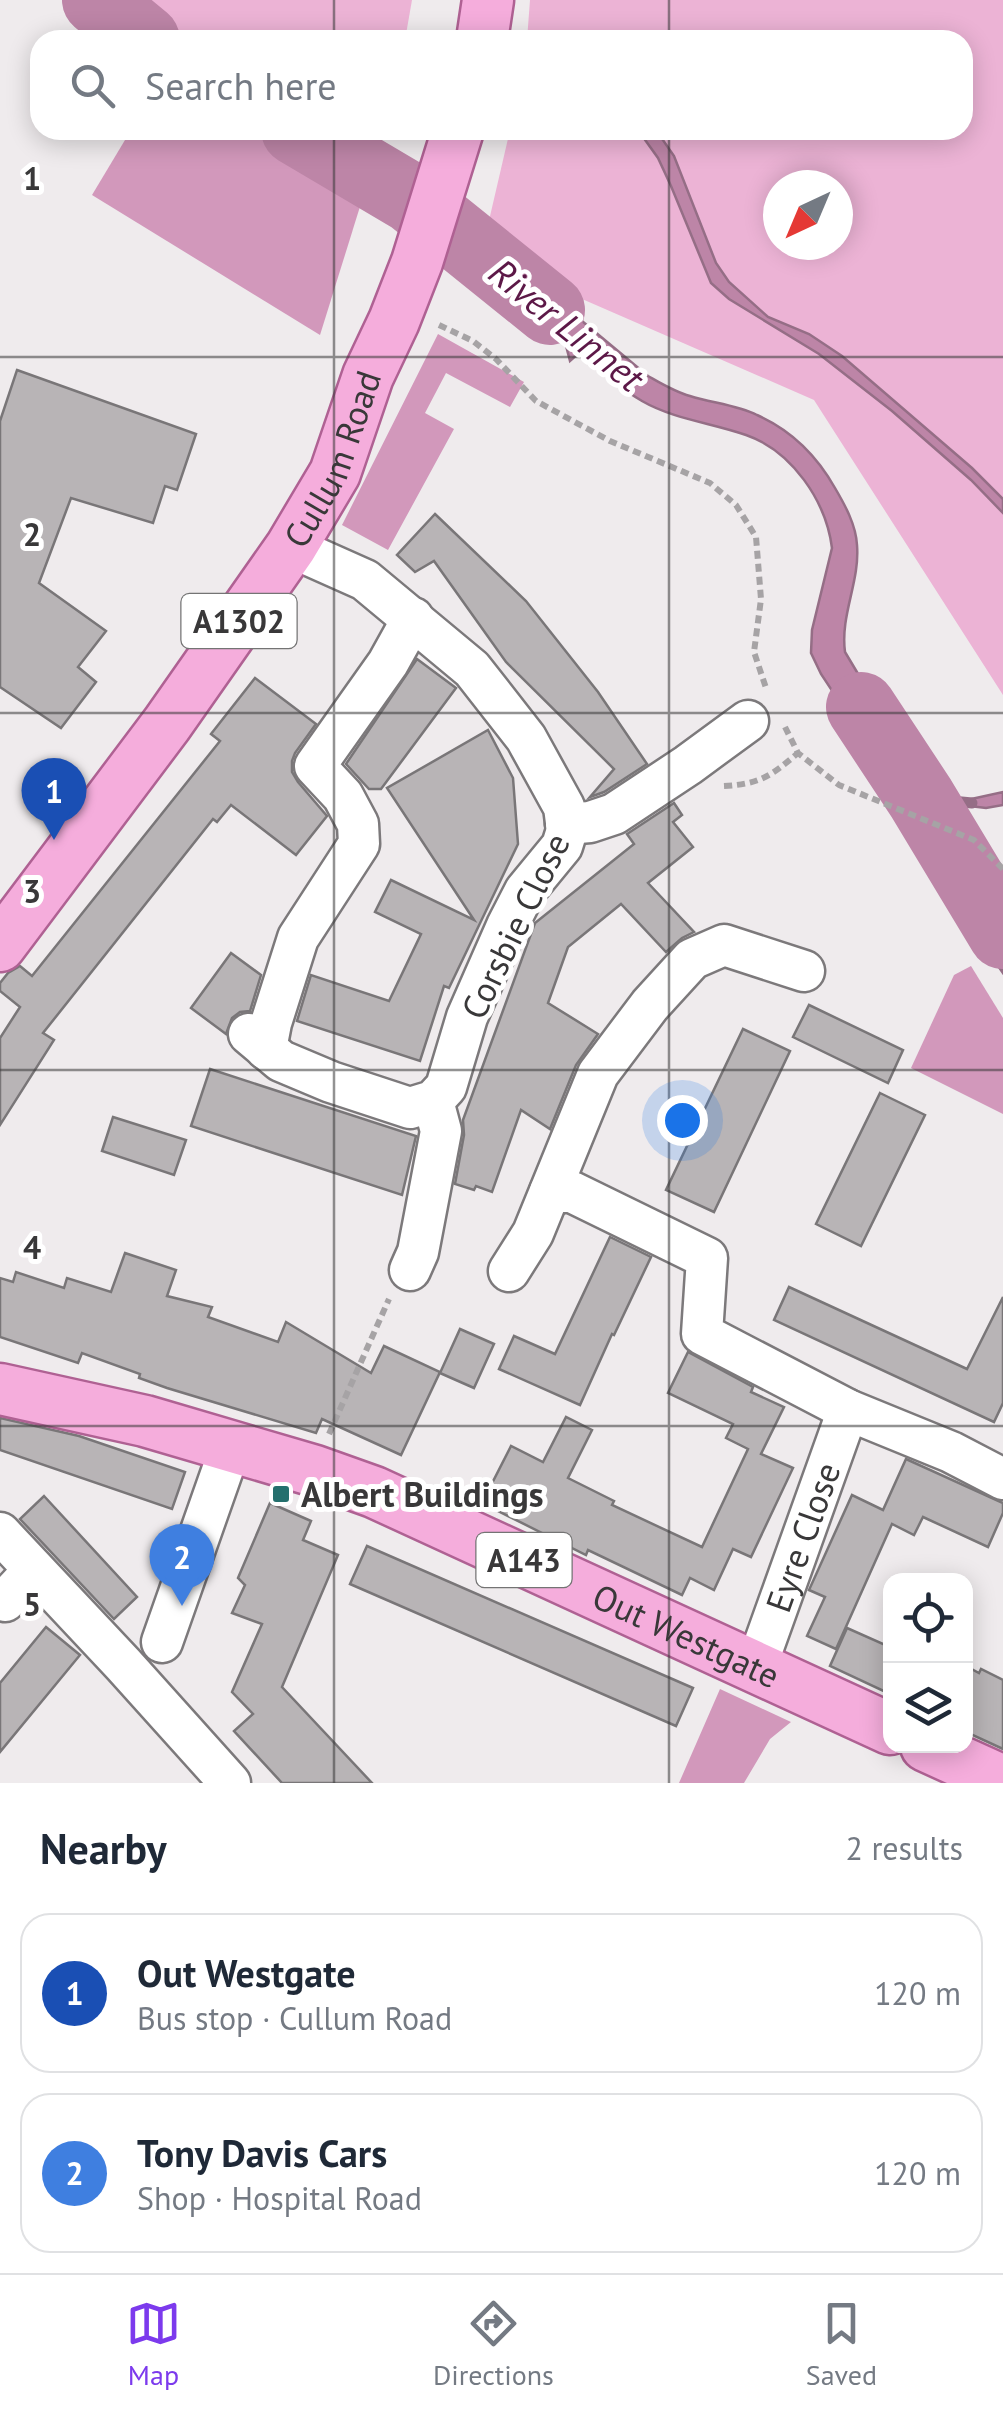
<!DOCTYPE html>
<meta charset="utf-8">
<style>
body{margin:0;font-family:"PT Sans",sans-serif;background:#f2f2f3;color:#1f2937}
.controls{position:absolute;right:30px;bottom:30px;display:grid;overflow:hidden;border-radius:20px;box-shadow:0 5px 25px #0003}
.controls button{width:90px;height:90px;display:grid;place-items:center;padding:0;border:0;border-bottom:2px solid #e0e1e3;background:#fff;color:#1f2937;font:50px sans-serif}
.compass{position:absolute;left:763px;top:170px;width:90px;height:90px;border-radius:50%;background:#fff;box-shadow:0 5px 25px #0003;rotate:224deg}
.you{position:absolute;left:682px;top:1120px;width:35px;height:35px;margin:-25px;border:8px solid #fff;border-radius:50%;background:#1a73e8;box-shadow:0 0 0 15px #1a73e833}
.badge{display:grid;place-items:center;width:65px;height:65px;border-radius:50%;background:#7c3aed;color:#fff;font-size:32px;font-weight:700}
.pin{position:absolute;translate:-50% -82px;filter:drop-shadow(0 2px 5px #0008)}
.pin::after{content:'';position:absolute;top:52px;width:35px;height:30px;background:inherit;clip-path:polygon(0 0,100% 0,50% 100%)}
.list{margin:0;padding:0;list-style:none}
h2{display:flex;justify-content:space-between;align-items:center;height:130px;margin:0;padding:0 40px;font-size:42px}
h2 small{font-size:32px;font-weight:400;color:#747a83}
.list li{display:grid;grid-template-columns:65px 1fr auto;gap:30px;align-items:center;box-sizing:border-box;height:160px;margin:0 20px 20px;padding:0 20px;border:2px solid #e0e1e3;border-radius:30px}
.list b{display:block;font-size:38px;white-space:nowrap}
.list p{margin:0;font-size:32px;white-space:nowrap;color:#747a83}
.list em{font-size:32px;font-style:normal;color:#747a83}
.icon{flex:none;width:55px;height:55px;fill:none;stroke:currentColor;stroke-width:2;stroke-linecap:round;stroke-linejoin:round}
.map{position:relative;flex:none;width:1003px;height:1783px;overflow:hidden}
.search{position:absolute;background:#fff;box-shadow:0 5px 25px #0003;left:30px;right:30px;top:30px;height:110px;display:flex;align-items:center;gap:25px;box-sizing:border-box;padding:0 35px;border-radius:30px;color:#747a83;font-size:38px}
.sheet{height:490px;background:#fff}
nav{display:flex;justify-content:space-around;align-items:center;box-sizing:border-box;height:140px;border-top:2px solid #e0e1e3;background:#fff;font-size:28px;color:#747a83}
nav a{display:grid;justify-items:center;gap:5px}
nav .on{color:#7c3aed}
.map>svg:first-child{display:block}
</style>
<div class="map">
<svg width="1003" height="1783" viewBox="0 0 1003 1783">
<rect width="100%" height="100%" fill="#efebed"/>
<!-- green -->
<g fill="#ecb3d5" fill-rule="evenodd">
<path d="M 132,0 L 412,0 L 405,40 L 184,40 Z"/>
<path d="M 530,0 L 1003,0 L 1003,695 L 814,400 L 481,255 L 510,130 L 963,130 L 963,40 L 527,40 ZM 778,185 L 838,185 L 838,245 L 778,245 Z"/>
<path d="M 301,130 L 382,130 L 368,181 Z"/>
</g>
<!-- forest -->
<g fill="#d298bb">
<path d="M 131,130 L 302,130 L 368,181 L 320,335 L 92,195 Z"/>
<path d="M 438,334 L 524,382 L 510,407 L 446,373 L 425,413 L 454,429 L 388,550 L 342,525 Z"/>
<path d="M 971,966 L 1003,1018 L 1003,1114 L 911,1068 L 954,975 Z"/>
<path d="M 720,1689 L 791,1722 L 770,1739 L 744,1783 L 679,1783 Z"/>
</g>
<!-- water -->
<g fill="#bd85a7" stroke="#956e86" stroke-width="2.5">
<path d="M 638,130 L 656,130 L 674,156 L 716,263 L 729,282 L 768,317 L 809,334 L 842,356 L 972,468 L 1003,499 L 1003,513 L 971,480 L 892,411 L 819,354 L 729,299 L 711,283 L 671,186 L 658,158 Z"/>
<path d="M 480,236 L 648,376 C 662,384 675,392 690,396 C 712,403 737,405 757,415 C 791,430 817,456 835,488 C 845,505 856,525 857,545 C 860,582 840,615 845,652 L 910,761 L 928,778 L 940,785 L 953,803 L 1003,792 L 1003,805 L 986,808 L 953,804 L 891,780 L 821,674 L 811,653 L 812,630 L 832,548 C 826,501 792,451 746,435 C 712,423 673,419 642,401 C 619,388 600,369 580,352 L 570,361 L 565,342 L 470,261 Z"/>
<path d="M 900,824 L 957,845 L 1003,915 L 1003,973 Z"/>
</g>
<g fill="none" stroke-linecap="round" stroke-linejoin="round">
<!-- stream -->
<path stroke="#956e86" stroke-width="11" d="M 921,798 L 972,803"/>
<!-- river -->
<g stroke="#bd85a7" stroke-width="70">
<path d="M 97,0 L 145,40"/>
<path d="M 296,130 L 411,198 L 550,310"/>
<path d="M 861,707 L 921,798 L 1003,934"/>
</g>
</g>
<!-- building -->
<g fill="#b8b4b6" stroke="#797678" stroke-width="2.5">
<path d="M 17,370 L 196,434 L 177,490 L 165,486 L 153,523 L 71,498 L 39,583 L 106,631 L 78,667 L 96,682 L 61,728 L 0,687 L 0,421 Z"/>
<path d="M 435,514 L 526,601 L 598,692 L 647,764 L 604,792 L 590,797 L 614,769 L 506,662 L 434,561 L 415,572 L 397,555 Z"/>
<path d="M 417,659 L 456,688 L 381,789 L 369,789 L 346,764 Z"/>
<path d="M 255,678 L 316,724 L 295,753 L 292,761 L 292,772 L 298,782 L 327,816 L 296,855 L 231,805 L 217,822 L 213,819 L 43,1033 L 54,1040 L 0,1125 L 0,1038 L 20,1007 L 0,991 L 0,983 L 8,973 L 20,966 L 32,976 L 220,741 L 211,734 Z"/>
<path d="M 488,730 L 513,778 L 518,844 L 449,988 L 444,986 L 420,1061 L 297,1021 L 311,975 L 389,1001 L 421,934 L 375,912 L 391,880 L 474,920 L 387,788 Z"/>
<path d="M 674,803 L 682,815 L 673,822 L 693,847 L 648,883 L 694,932 L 682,938 L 666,952 L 621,904 L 568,947 L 548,1003 L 598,1034 L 576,1065 L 550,1129 L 521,1110 L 492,1192 L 476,1186 L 474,1190 L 455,1184 L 464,1135 L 463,1120 L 535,923 L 634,844 L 627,834 Z"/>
<path d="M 231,953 L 261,975 L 250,1011 L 240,1012 L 232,1018 L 226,1034 L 191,1008 Z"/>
<path d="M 809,1005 L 903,1050 L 888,1083 L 793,1037 Z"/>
<path d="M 743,1029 L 790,1051 L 714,1212 L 666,1190 Z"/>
<path d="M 210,1069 L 416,1136 L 402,1195 L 191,1126 Z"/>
<path d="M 880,1093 L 925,1115 L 861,1246 L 816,1224 Z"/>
<path d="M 113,1117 L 186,1140 L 174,1175 L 102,1151 Z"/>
<path d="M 610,1237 L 651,1257 L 614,1335 L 612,1334 L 580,1405 L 499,1369 L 514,1336 L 555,1354 Z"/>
<path d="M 125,1253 L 176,1270 L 167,1296 L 212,1307 L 208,1317 L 278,1342 L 286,1322 L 371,1373 L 384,1346 L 440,1372 L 401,1455 L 322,1419 L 316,1433 L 167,1388 L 139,1378 L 140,1374 L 82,1353 L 78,1363 L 0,1337 L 0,1278 L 13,1282 L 16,1272 L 64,1288 L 67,1278 L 111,1292 Z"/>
<path d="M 789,1287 L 967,1369 L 1003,1297 L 1003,1403 L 994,1422 L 774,1320 Z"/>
<path d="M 460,1329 L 494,1344 L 474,1388 L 440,1373 Z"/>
<path d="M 688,1352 L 753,1387 L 751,1392 L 784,1407 L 761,1454 L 793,1468 L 751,1557 L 733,1549 L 714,1590 L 690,1578 L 682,1595 L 588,1550 L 586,1555 L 482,1503 L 511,1446 L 543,1462 L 566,1417 L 592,1430 L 568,1478 L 614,1501 L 612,1505 L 702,1547 L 748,1449 L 726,1438 L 733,1424 L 668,1393 Z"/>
<path d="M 0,1418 L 79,1436 L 185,1472 L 172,1509 L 0,1450 Z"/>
<path d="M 906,1459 L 1003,1503 L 1003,1513 L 988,1547 L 923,1517 L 914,1535 L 892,1524 L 836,1649 L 807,1636 L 825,1597 L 809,1590 L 852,1495 L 883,1510 Z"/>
<path d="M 44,1496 L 137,1597 L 114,1619 L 20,1519 Z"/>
<path d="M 270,1503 L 311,1521 L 303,1540 L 338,1555 L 282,1687 L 372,1783 L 282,1783 L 234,1731 L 253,1714 L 232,1692 L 262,1624 L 232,1613 L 245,1585 L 238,1578 Z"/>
<path d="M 367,1546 L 693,1688 L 676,1726 L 350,1584 Z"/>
<path d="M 46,1627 L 80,1655 L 0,1752 L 0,1683 Z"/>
<path d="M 847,1628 L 890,1647 L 890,1694 L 830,1666 Z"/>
<path d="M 966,1666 L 979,1673 L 981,1669 L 1003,1680 L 1003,1749 L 966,1732 Z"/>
</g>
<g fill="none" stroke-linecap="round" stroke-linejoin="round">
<!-- minor casing -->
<g stroke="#7c797b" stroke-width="45">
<g id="minor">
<path d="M 566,824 L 590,822 L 614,814 L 688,765 L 748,721"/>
<path d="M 249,1034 L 281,1061 L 331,1082 L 410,1108 L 433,1101 L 446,1087 L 467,1017 L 507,926 L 525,891 L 562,846 L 567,830 L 564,807 L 526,738 L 472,669 L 365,580 L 291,547"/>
<path d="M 266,1049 L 271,1023 L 298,938 L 359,844 L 358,824 L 343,796 L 315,766 L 388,663 L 413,618"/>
<path d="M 550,1192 L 572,1192 L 707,1258 L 702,1334 L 848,1410 L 951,1452 L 1003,1479"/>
<path d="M 410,1270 L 418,1252 L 441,1131 L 433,1101"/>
<path d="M 509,1271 L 533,1233 L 598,1074 L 650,1005 L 692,959 L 724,945 L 804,971"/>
<path d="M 0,1533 L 123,1664 L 230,1783"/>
<path d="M 5,1601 L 34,1570"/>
<path d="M 162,1642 L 231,1446"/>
<path id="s1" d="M 756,1667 L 848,1410"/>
</g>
</g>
<!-- major casing -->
<g stroke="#af6193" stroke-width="55">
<g id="major">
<path d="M 482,40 L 488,0"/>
<path id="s2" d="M 0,946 L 167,724 L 291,547 L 335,473 L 368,376 L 394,321 L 417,262 L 458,130"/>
<path id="s3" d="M 0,1389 L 145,1421 L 315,1471 L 374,1492 L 890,1729"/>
<path d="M 926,1746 L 1003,1781"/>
</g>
</g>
<!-- path -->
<g stroke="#a6a3a5" stroke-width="6" stroke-dasharray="8 5" stroke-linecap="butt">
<path d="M 439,325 L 473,341 L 496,359 L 536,401 L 610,441 L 710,483 L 736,505 L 756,537 L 761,599 L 754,652 L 766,688"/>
<path d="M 785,727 L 798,753 L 839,785 L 974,840 L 1003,869"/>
<path d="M 724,786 C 760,784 771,776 798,753"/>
<path d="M 329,1434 L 389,1299"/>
</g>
<!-- minor -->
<use href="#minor" stroke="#fff" stroke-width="40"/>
<!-- major -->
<use href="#major" stroke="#f5addc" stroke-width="50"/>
</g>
<!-- grid -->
<path fill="none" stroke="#393839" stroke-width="2.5" stroke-opacity="0.55" d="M 334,0 L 334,40M 669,0 L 669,40M 334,130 L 334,1783M 669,130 L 669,1783M 0,357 L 1003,357M 0,713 L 1003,713M 0,1070 L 1003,1070M 0,1426 L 1003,1426"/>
<!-- markers -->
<rect fill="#246f6d" stroke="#fff" stroke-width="4" x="271" y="1484" width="20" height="20" rx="5"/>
<g text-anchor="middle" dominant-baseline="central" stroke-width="10" stroke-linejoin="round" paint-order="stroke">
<!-- shield labels -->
<g fill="#fff" stroke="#747474" stroke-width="2.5">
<rect x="181.5" y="594" width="115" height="54" rx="8"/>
<rect x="476.5" y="1533" width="95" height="54" rx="8"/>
</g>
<g font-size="32" font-weight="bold" fill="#393839">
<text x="239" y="621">A1302</text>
<text x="524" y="1560">A143</text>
</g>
<!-- street labels -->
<g font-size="35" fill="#393839" stroke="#fff">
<text stroke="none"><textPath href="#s2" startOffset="592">Cullum Road</textPath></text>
<text transform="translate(515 926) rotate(-64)">Corsbie Close</text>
<text stroke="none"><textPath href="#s1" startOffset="138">Eyre Close</textPath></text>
<text stroke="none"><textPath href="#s3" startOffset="732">Out Westgate</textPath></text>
</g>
<!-- poi labels -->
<g font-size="35" font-weight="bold" fill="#393839" stroke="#fff" text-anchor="start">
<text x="301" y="1494">Albert Buildings</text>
</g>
<!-- water labels -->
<g font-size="38" font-style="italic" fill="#5c1847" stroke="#fff">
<text transform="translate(567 324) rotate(39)">River Linnet</text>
</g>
</g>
<g font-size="32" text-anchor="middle" font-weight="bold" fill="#393839" stroke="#fff" stroke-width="10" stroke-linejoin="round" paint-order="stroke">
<text x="32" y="190">1</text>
<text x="32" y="546">2</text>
<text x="32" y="903">3</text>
<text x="32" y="1259">4</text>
<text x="32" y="1616">5</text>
</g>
</svg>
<div class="controls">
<button><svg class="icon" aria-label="locate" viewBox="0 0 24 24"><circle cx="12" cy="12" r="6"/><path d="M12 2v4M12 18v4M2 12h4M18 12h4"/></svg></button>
<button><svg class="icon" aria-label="layers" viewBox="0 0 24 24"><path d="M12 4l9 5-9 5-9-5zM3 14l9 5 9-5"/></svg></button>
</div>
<svg class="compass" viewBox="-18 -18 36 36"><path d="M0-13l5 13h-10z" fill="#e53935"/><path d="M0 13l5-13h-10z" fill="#747a83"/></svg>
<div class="you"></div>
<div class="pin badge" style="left:54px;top:840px;background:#1a4fb4">1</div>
<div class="pin badge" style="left:182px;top:1606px;background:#3f7fe0">2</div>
<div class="search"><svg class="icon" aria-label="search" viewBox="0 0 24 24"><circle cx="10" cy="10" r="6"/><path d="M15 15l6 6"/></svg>Search here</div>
</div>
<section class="sheet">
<h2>Nearby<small>2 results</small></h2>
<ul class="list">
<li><span class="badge" style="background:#1a4fb4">1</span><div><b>Out Westgate</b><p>Bus stop · Cullum Road</p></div><em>120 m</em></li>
<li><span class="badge" style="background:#3f7fe0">2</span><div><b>Tony Davis Cars</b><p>Shop · Hospital Road</p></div><em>120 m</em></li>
</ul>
</section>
<nav>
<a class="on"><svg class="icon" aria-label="map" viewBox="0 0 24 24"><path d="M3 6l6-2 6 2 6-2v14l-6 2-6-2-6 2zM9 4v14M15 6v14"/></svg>Map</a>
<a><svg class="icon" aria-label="directions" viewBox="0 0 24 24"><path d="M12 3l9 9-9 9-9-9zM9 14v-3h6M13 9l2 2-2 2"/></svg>Directions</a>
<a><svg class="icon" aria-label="saved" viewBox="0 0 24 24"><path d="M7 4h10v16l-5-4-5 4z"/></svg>Saved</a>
</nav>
